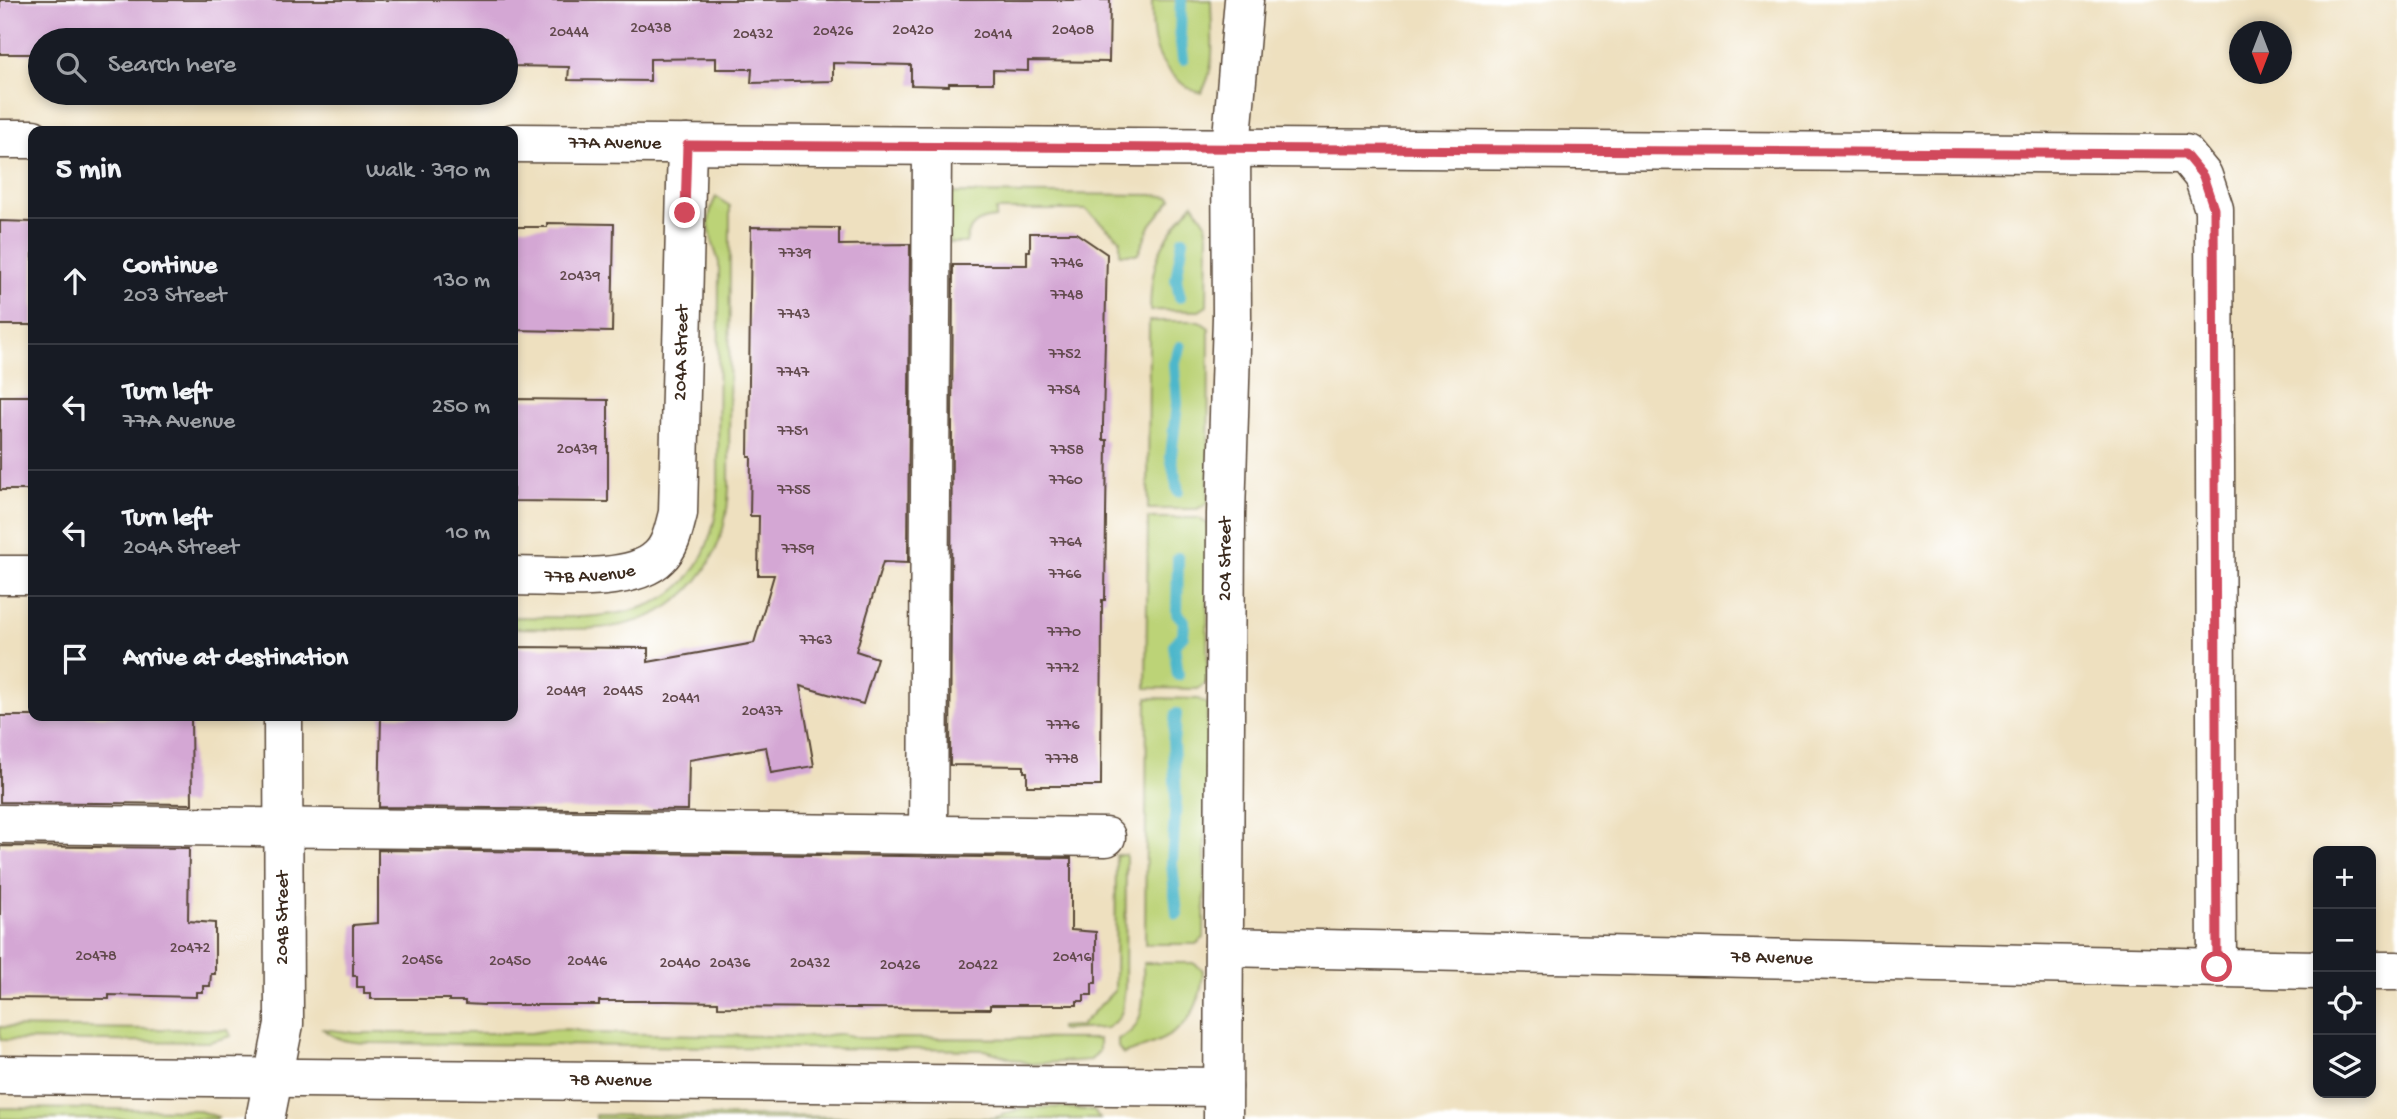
<!DOCTYPE html>
<meta charset="utf-8">
<style>
body{margin:0;font-family:"Gochi Hand",sans-serif;background:#242831;color:#f1f3f6}
.controls{position:absolute;right:21px;bottom:21px;display:grid;overflow:hidden;border-radius:14px;box-shadow:0 4px 10px #0003}
.controls button{width:63px;height:63px;display:grid;place-items:center;padding:0;border:0;border-bottom:2px solid #363941;background:#171b24;color:#f1f3f6;font:35px sans-serif}
.compass{position:absolute;left:2229px;top:21px;width:63px;height:63px;border-radius:50%;background:#171b24;box-shadow:0 4px 10px #0003;rotate:180deg}
.stop{position:absolute;width:21px;height:21px;margin:-16px;border:5px solid #d1495b;border-radius:50%;background:#fff}
.stop.end{background:#d1495b;border-color:#fff;box-shadow:0 2px 7px #0008}
.list{margin:0;padding:0;list-style:none}
h2{display:flex;justify-content:space-between;align-items:center;height:91px;margin:0;padding:0 28px;font-size:30px}
h2 small{font-size:23px;font-weight:400;color:#9ea1a6}
.list li{display:grid;grid-template-columns:46px 1fr auto;gap:21px;align-items:center;box-sizing:border-box;height:126px;padding:0 28px;border-top:2px solid #363941}
.list b{display:block;font-size:26px;white-space:nowrap}
.list p{margin:0;font-size:23px;white-space:nowrap;color:#9ea1a6}
.list em{font-size:23px;font-style:normal;color:#9ea1a6}
.icon{flex:none;width:38px;height:38px;fill:none;stroke:currentColor;stroke-width:2;stroke-linecap:round;stroke-linejoin:round}
.map{position:relative;flex:none;width:2397px;height:1119px;overflow:hidden}
.search{position:absolute;background:#171b24;box-shadow:0 4px 10px #0003;left:28px;top:28px;width:490px;height:77px;display:flex;align-items:center;gap:18px;box-sizing:border-box;padding:0 24px;border-radius:38px;color:#9ea1a6;font-size:26px}
.panel{position:absolute;background:#171b24;box-shadow:0 4px 10px #0003;left:28px;top:126px;width:490px;height:595px;border-radius:14px}
.map>svg:first-child{display:block}
</style>
<div class="map">
<svg width="2397" height="1119" viewBox="0 0 2397 1119">
<rect width="100%" height="100%" fill="#fff"/>
<filter id="ink" filterUnits="userSpaceOnUse"><feTurbulence type="fractalNoise" baseFrequency=".0143" numOctaves="2"/><feDisplacementMap in="SourceGraphic" scale="14" xChannelSelector="R" yChannelSelector="G"/><feConvolveMatrix kernelMatrix="1 2 1 2 8 2 1 2 1" color-interpolation-filters="sRGB"/></filter>
<filter id="wash" filterUnits="userSpaceOnUse"><feTurbulence type="fractalNoise" baseFrequency=".00686" numOctaves="4" result="noise"/><feDisplacementMap in="SourceGraphic" scale="28" xChannelSelector="R" yChannelSelector="G"/><feGaussianBlur stdDeviation="1.57" result="paint"/><feColorMatrix in="noise" values="0 0 0 0 0 0 0 0 0 0 0 0 0 0 0 0 0 1.4 0 .05"/><feComposite in="paint" operator="in"/></filter>
<g filter="url(#wash)">
<rect width="100%" height="100%" fill="#eee0bf"/>
<!-- green -->
<g fill="#bcd377" stroke="#7c7e4a" stroke-width="2">
<path d="M 1152,0 L 1211,0 C 1211,29 1218,68 1201,93 C 1189,90 1183,85 1174,76 C 1151,55 1152,30 1152,0 Z"/>
<path d="M 949,193 L 1155,195 L 1170,197 L 1172,199 L 1151,224 L 1138,254 L 1120,254 L 1120,239 L 1086,210 L 996,210 L 996,218 C 979,219 968,225 966,243 L 949,243 Z"/>
<path d="M 716,197 L 730,206 L 729,488 C 726,561 685,617 610,627 C 578,631 545,628 513,628 L 513,617 C 612,618 702,626 718,499 L 719,263 C 712,237 702,224 716,197 Z"/>
<path d="M 1193,203 L 1206,223 L 1208,235 L 1207,306 L 1199,311 L 1150,310 C 1151,259 1161,241 1193,203 Z"/>
<path d="M 1149,321 L 1199,321 L 1209,328 L 1208,503 L 1197,509 L 1148,509 Z"/>
<path d="M 1148,518 L 1198,518 L 1208,524 L 1207,682 L 1198,689 L 1146,688 Z"/>
<path d="M 1147,698 L 1198,699 L 1207,704 L 1204,938 L 1196,944 L 1145,944 Z"/>
<path d="M 1116,855 L 1126,855 L 1125,988 L 1122,1011 L 1119,1018 L 1107,1028 L 1060,1030 L 1060,1027 L 1080,1026 L 1115,990 Z"/>
<path d="M 1143,963 L 1193,963 L 1203,970 C 1201,1026 1171,1039 1123,1054 L 1118,1047 L 1118,1039 C 1149,1029 1143,989 1143,963 Z"/>
<path d="M 0,1027 L 228,1030 L 231,1036 L 209,1042 L 0,1040 Z"/>
<path d="M 323,1029 L 355,1033 L 531,1033 C 552,1029 569,1027 589,1033 L 820,1037 C 835,1033 844,1033 858,1038 L 1099,1039 L 1099,1051 L 1091,1060 L 1030,1064 L 985,1050 L 370,1043 C 351,1042 338,1042 323,1029 Z"/>
<path d="M 1058,1107 L 1094,1111 L 1100,1119 L 596,1119 L 596,1115 L 994,1118 L 1022,1108 Z"/>
<path d="M 0,1108 L 196,1110 L 218,1117 L 216,1119 L 0,1119 Z"/>
</g>
<g fill="none" stroke-linecap="round" stroke-linejoin="round">
<!-- stream -->
<g stroke="#4db7cb" stroke-width="12">
<path d="M 1181,0 L 1180,35 L 1183,59"/>
<path d="M 1180,297 L 1176,279 L 1183,240"/>
<path d="M 1178,491 L 1171,456 L 1177,404 L 1174,364 L 1180,347"/>
<path d="M 1178,558 L 1177,613 L 1184,621 L 1183,635 L 1174,645 L 1178,675"/>
<path d="M 1176,714 L 1173,742 L 1176,798 L 1172,863 L 1177,914"/>
</g>
</g>
<g id="blocks">
<!-- building -->
<g fill="#d4a7d4">
<path d="M 0,0 L 1110,0 L 1109,62 L 1028,61 L 1028,71 L 993,70 L 993,83 L 949,83 L 949,86 L 911,85 L 911,65 L 833,63 L 833,81 L 751,83 L 752,69 L 716,69 L 716,58 L 650,59 L 650,81 L 568,80 L 569,67 L 506,66 L 506,40 L 40,40 L 40,54 L 0,54 Z"/>
<path d="M 0,221 L 33,222 L 33,325 L 0,325 Z"/>
<path d="M 547,223 L 614,224 L 612,332 L 513,330 L 513,227 L 547,227 Z"/>
<path d="M 751,227 L 839,228 L 839,245 L 910,244 L 908,563 L 883,562 L 856,651 L 877,658 L 863,704 L 800,686 L 814,766 L 771,773 L 766,747 L 689,760 L 688,810 L 379,807 L 381,716 L 513,716 L 513,647 L 648,648 L 648,662 L 754,643 L 774,575 L 758,575 L 759,516 L 750,516 L 751,457 L 748,457 Z"/>
<path d="M 1030,233 L 1076,233 L 1107,254 L 1103,424 L 1103,440 L 1107,440 L 1106,517 L 1105,600 L 1102,600 L 1101,786 L 1027,786 L 1027,772 L 1024,772 L 1024,766 L 950,765 L 953,265 L 1027,265 L 1027,251 L 1030,251 Z"/>
<rect x="0" y="396" width="33" height="94"/>
<path d="M 513,399 L 608,400 L 608,502 L 513,501 Z"/>
<path d="M 0,716 L 191,716 L 192,804 L 0,802 Z"/>
<path d="M 0,846 L 189,848 L 188,921 L 215,923 L 215,974 L 211,974 L 210,986 L 203,986 L 203,992 L 196,992 L 196,997 L 109,995 L 109,999 L 0,998 Z"/>
<path d="M 378,850 L 1071,858 L 1071,930 L 1096,932 L 1096,983 L 1092,983 L 1092,995 L 1084,995 L 1084,1001 L 1077,1001 L 1077,1005 L 990,1005 L 990,1009 L 718,1007 L 718,1002 L 666,1001 L 599,1001 L 599,1005 L 484,1005 L 465,1004 L 465,1001 L 449,1001 L 449,999 L 371,999 L 371,993 L 364,993 L 364,987 L 357,987 L 357,976 L 353,976 L 353,925 L 378,923 Z"/>
</g>
</g>
</g>
<g filter="url(#ink)">
<use href="#blocks" fill-opacity="0" stroke="#564536" stroke-width="2"/>
<g fill="none" stroke-linecap="round" stroke-linejoin="round">
<!-- minor casing -->
<g stroke="#564536" stroke-width="41">
<g id="minor">
<path d="M 0,139 L 33,139"/>
<path id="s1" d="M 513,143 L 2185,154 L 2203,176 L 2214,209 L 2217,967"/>
<path d="M 0,575 L 33,575"/>
<path id="s2" d="M 513,576 C 551,576 632,585 659,557 C 671,546 674,528 678,513 L 687,144"/>
<path d="M 0,824 L 1106,837"/>
<path d="M 928,835 L 932,146"/>
<path id="s3" d="M 1224,947 L 2318,970"/>
<path d="M 2371,971 L 2397,971"/>
<path id="s4" d="M 0,1075 L 1223,1087"/>
<path d="M 265,1119 L 284,1024 L 283,716"/>
<path id="s5" d="M 1223,1119 L 1226,514 L 1232,317 L 1231,148 L 1244,0"/>
</g>
</g>
<!-- minor -->
<use href="#minor" stroke="#fff" stroke-width="38"/>
</g>
</g>
<g fill="none" stroke-linecap="round" stroke-linejoin="round" filter="url(#ink)">
<!-- route -->
<path stroke="#d1495b" stroke-width="9" d="M 685,213 L 687,145 L 2185,154 L 2203,176 L 2214,209 L 2217,967"/>
</g>
<g text-anchor="middle" dominant-baseline="central" stroke-width="5" stroke-linejoin="round" paint-order="stroke">
<!-- number labels -->
<g font-size="16" fill="#61494c">
<text x="651" y="29">20438</text>
<text x="913" y="31">20420</text>
<text x="1073" y="31">20408</text>
<text x="833" y="32">20426</text>
<text x="569" y="33">20444</text>
<text x="753" y="35">20432</text>
<text x="993" y="35">20414</text>
<text x="795" y="254">7739</text>
<text x="1067" y="264">7746</text>
<text x="580" y="277">20439</text>
<text x="1067" y="296">7748</text>
<text x="794" y="315">7743</text>
<text x="1065" y="355">7752</text>
<text x="793" y="373">7747</text>
<text x="1064" y="391">7754</text>
<text x="793" y="432">7751</text>
<text x="577" y="450">20439</text>
<text x="1067" y="451">7758</text>
<text x="1066" y="481">7760</text>
<text x="794" y="491">7755</text>
<text x="1066" y="543">7764</text>
<text x="798" y="550">7759</text>
<text x="1065" y="575">7766</text>
<text x="1064" y="633">7770</text>
<text x="816" y="641">7763</text>
<text x="1063" y="669">7772</text>
<text x="566" y="692">20449</text>
<text x="623" y="692">20445</text>
<text x="681" y="699">20441</text>
<text x="762" y="712">20437</text>
<text x="1063" y="726">7776</text>
<text x="1062" y="760">7778</text>
<text x="190" y="949">20472</text>
<text x="96" y="957">20478</text>
<text x="1072" y="958">20416</text>
<text x="422" y="961">20456</text>
<text x="510" y="962">20450</text>
<text x="587" y="962">20446</text>
<text x="680" y="964">20440</text>
<text x="730" y="964">20436</text>
<text x="810" y="964">20432</text>
<text x="900" y="966">20426</text>
<text x="978" y="966">20422</text>
</g>
<!-- street labels -->
<g font-size="19" fill="#3b2a1e" stroke="#fff">
<text stroke="none"><textPath href="#s1" startOffset="102">77A Avenue</textPath></text>
<text stroke="none"><textPath href="#s2" startOffset="359">204A Street</textPath></text>
<text stroke="none"><textPath href="#s5" startOffset="560">204 Street</textPath></text>
<text stroke="none"><textPath href="#s2" startOffset="77">77B Avenue</textPath></text>
<text transform="translate(283 918) rotate(-90)">204B Street</text>
<text stroke="none"><textPath href="#s3" startOffset="548">78 Avenue</textPath></text>
<text stroke="none"><textPath href="#s4" startOffset="611">78 Avenue</textPath></text>
</g>
</g>
</svg>
<div class="controls">
<button>+</button>
<button>−</button>
<button><svg class="icon" aria-label="locate" viewBox="0 0 24 24"><circle cx="12" cy="12" r="6"/><path d="M12 2v4M12 18v4M2 12h4M18 12h4"/></svg></button>
<button><svg class="icon" aria-label="layers" viewBox="0 0 24 24"><path d="M12 4l9 5-9 5-9-5zM3 14l9 5 9-5"/></svg></button>
</div>
<svg class="compass" viewBox="-18 -18 36 36"><path d="M0-13l5 13h-10z" fill="#e53935"/><path d="M0 13l5-13h-10z" fill="#9ea1a6"/></svg>
<div class="stop" style="left:2217px;top:967px"></div>
<div class="stop end" style="left:685px;top:213px"></div>
<div class="search"><svg class="icon" aria-label="search" viewBox="0 0 24 24"><circle cx="10" cy="10" r="6"/><path d="M15 15l6 6"/></svg>Search here</div>
<section class="panel">
<h2>5 min<small>Walk · 390 m</small></h2>
<ul class="list">
<li><svg class="icon" aria-label="ahead" viewBox="0 0 24 24"><path d="M12 20V5M6 11l6-6 6 6"/></svg><div><b>Continue</b><p>203 Street</p></div><em>130 m</em></li>
<li><svg class="icon" aria-label="left" viewBox="0 0 24 24"><path d="M17 20v-9H6M10 6l-5 5 5 5"/></svg><div><b>Turn left</b><p>77A Avenue</p></div><em>250 m</em></li>
<li><svg class="icon" aria-label="left" viewBox="0 0 24 24"><path d="M17 20v-9H6M10 6l-5 5 5 5"/></svg><div><b>Turn left</b><p>204A Street</p></div><em>10 m</em></li>
<li><svg class="icon" aria-label="arrive" viewBox="0 0 24 24"><path d="M6 21V4h12l-3 4 3 4H6"/></svg><div><b>Arrive at destination</b></div></li>
</ul>
</section>
</div>
